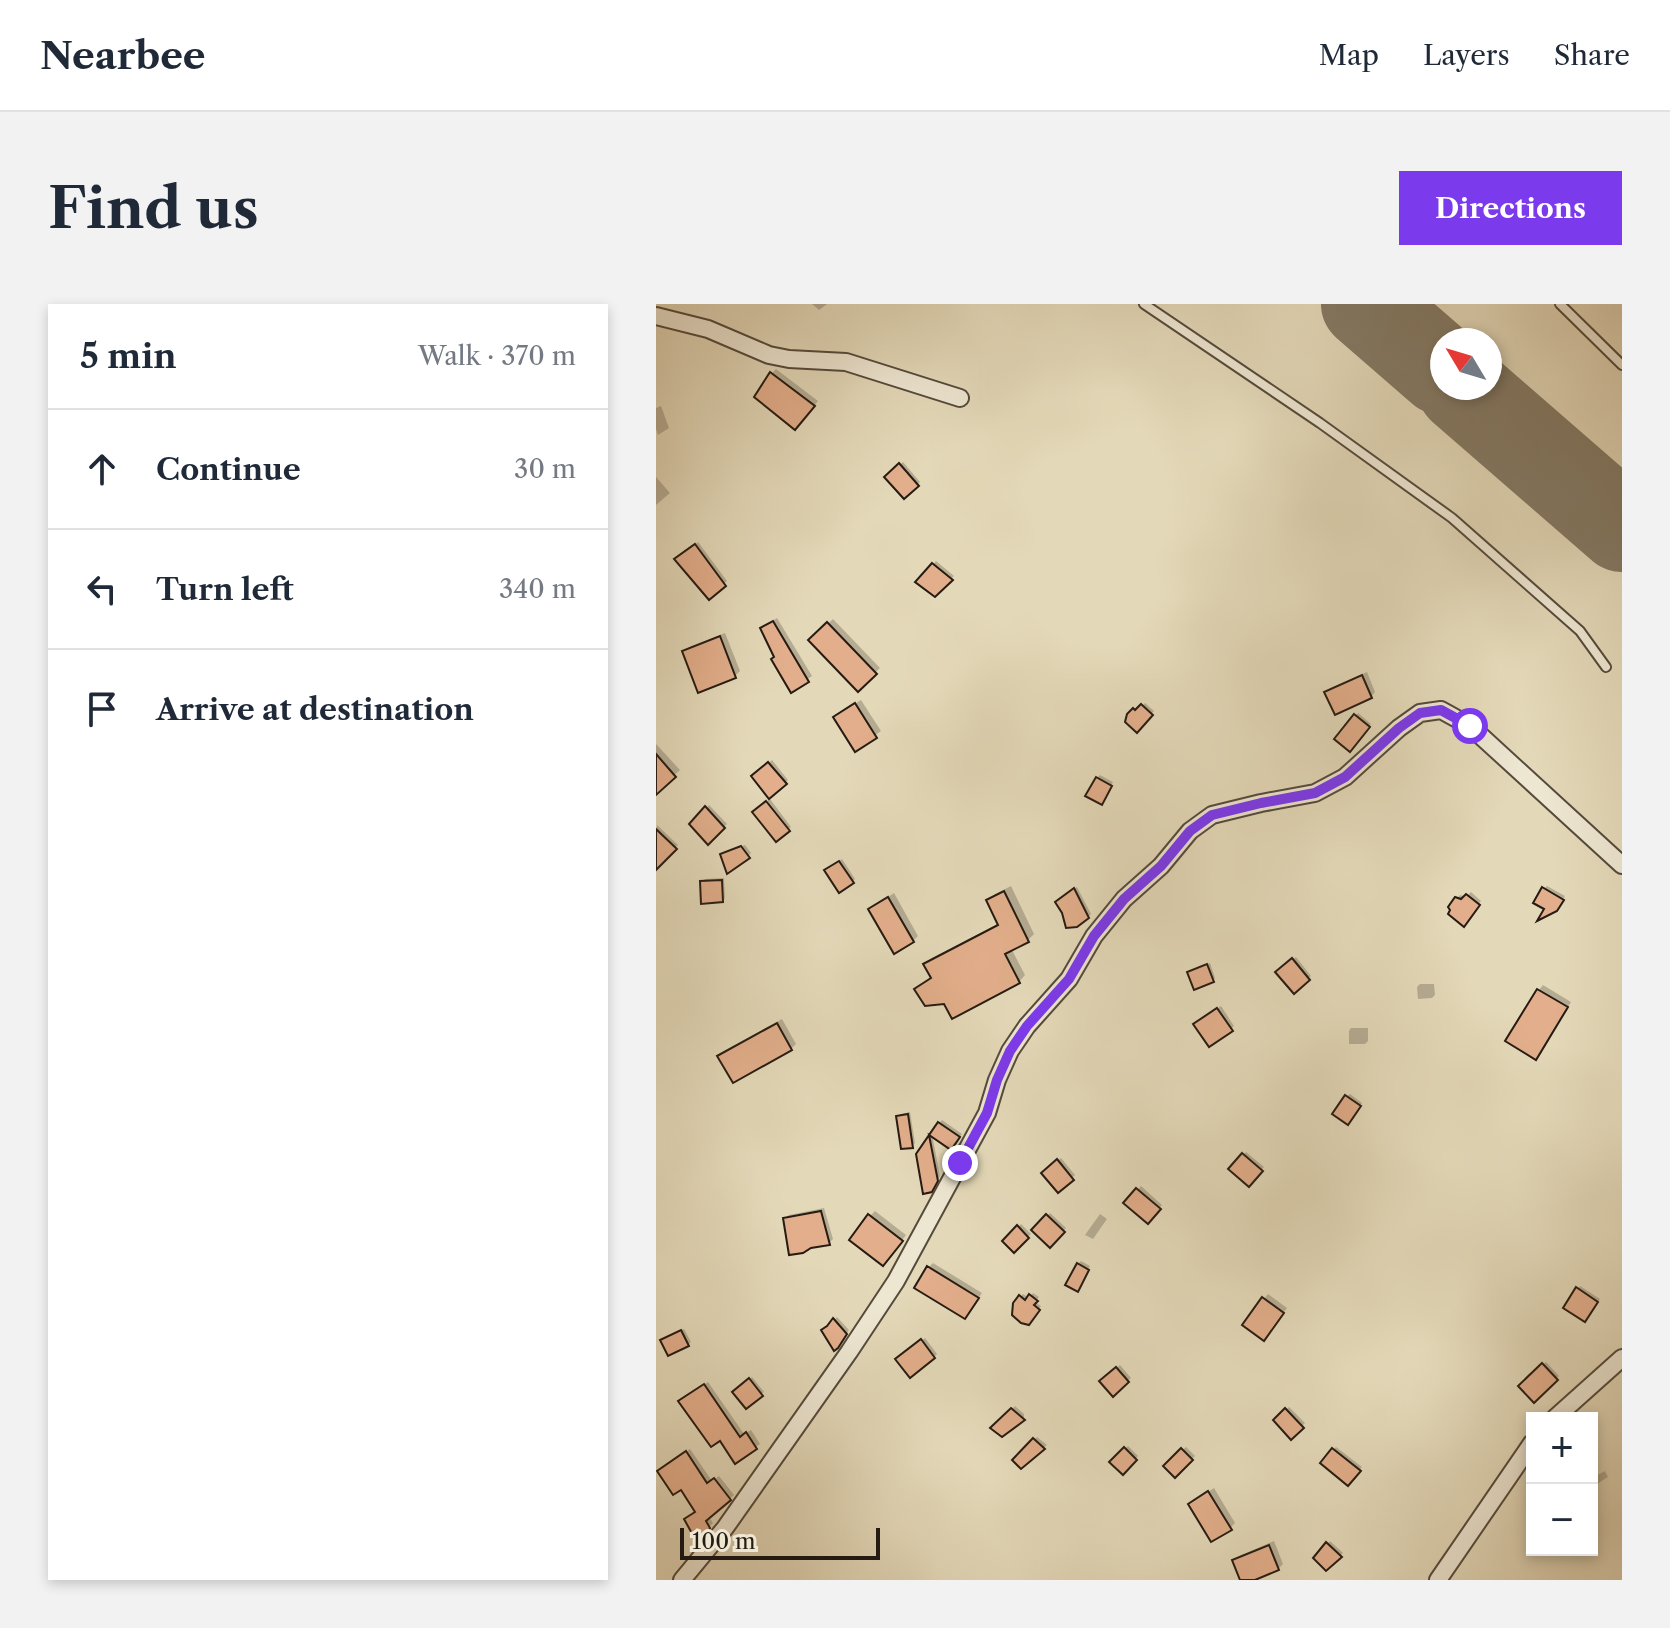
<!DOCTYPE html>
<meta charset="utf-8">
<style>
body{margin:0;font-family:"Libre Caslon Text",serif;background:#f2f2f3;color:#1f2937}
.controls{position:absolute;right:24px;bottom:24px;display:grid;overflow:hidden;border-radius:0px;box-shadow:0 4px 12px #0003}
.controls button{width:72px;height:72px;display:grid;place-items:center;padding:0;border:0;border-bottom:2px solid #e0e1e3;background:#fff;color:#1f2937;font:40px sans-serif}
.compass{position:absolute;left:774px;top:24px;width:72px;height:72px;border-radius:50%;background:#fff;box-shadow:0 4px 12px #0003;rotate:308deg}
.scale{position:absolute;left:24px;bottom:20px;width:200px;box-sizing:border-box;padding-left:8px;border:4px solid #261b12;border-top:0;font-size:22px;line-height:28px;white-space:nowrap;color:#261b12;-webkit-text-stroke:6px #ede6d1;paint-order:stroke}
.stop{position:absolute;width:24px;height:24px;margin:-18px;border:6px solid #7c3aed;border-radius:50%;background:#fff}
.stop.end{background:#7c3aed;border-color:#fff;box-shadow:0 2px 8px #0008}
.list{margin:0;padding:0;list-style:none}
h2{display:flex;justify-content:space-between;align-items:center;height:104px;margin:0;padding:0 32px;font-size:34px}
h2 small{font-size:26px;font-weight:400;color:#747a83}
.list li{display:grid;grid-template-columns:52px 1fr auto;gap:24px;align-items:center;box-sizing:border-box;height:120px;padding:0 32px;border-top:2px solid #e0e1e3}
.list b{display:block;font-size:30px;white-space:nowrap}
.list em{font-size:26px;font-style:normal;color:#747a83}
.icon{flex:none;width:44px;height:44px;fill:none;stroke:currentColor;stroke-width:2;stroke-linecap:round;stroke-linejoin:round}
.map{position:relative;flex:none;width:966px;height:1276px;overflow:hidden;border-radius:0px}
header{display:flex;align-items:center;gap:48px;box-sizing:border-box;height:112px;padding:0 40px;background:#fff;border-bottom:2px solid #e0e1e3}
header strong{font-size:38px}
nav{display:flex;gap:44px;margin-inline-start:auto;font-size:28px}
.intro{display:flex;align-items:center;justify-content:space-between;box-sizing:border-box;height:192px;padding:0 48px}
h1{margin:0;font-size:56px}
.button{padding:20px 36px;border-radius:0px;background:#7c3aed;color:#fff;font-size:28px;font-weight:700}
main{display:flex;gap:48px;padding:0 48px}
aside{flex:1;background:#fff;border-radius:0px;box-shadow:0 4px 12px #0003}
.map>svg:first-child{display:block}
</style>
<header>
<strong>Nearbee</strong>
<nav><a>Map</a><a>Layers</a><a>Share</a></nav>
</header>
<div class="intro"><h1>Find us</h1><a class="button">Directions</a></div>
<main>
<aside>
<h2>5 min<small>Walk · 370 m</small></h2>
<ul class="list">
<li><svg class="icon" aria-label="ahead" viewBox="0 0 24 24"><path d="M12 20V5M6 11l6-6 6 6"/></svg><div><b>Continue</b></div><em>30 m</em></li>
<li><svg class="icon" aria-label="left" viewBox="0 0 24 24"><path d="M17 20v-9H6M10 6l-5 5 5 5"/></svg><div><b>Turn left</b></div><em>340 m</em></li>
<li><svg class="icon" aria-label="arrive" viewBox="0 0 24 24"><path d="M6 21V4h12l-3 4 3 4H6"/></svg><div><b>Arrive at destination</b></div></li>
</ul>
</aside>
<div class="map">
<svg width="966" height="1276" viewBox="0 0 966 1276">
<rect width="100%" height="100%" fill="#e3d8b8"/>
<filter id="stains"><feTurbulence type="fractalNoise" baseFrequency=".0025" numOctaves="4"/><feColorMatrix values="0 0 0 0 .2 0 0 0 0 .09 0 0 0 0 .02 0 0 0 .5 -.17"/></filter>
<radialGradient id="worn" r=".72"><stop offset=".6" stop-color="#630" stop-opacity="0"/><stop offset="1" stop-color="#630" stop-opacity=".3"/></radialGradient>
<!-- shadow -->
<g fill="#0003">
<path d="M 156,0 L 171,0 L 163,6 Z"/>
<path d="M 120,65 L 162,97 L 144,119 L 115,70 Z"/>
<path d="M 5,102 L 13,124 L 2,131 L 0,125 L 0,104 Z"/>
<path d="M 247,158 L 264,178 L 248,192 L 230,173 Z"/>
<path d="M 0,173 L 14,189 L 0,201 Z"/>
<path d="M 42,238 L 71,277 L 53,293 L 24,253 Z"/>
<path d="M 280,257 L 298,272 L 279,290 L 262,278 Z"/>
<path d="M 121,314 L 156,372 L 136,386 L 106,324 Z"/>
<path d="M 177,315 L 224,364 L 202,385 L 155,336 Z"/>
<path d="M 69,329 L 84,367 L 79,372 L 28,348 L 33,343 Z"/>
<path d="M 711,368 L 719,388 L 715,393 L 670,388 L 675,384 Z"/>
<path d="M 205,396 L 225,427 L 200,445 L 184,409 Z"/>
<path d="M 489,399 L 498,407 L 481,426 L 473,411 L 481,403 L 483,405 Z"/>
<path d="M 702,409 L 715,420 L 694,445 L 681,435 Z"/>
<path d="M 0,440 L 24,466 L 0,488 Z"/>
<path d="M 116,456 L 132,476 L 113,492 L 97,473 Z"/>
<path d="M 444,471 L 457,478 L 448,496 L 441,474 Z"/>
<path d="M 114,495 L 135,523 L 120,535 L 98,508 Z"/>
<path d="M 53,501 L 71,520 L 52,538 L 36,520 Z"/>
<path d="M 1,521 L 22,541 L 4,559 L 0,555 Z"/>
<path d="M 89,541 L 95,549 L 92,552 L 69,548 Z"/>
<path d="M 186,555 L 199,575 L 196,578 L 173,564 Z"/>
<path d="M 68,574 L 69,594 L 67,597 L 46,578 L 49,575 Z"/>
<path d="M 355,582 L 378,630 L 372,636 L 355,644 L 369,671 L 363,678 L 289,697 L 267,679 L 276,673 L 270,660 L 276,654 L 344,619 L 333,596 L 339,590 Z"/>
<path d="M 891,582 L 909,592 L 904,602 L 888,585 Z"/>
<path d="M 421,583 L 435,610 L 432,613 L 408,608 L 404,595 Z"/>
<path d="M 815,588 L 825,597 L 810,618 L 794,603 L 804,591 L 810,593 Z"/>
<path d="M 238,589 L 262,632 L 257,637 L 214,605 Z"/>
<path d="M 640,653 L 655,672 L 638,687 L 622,668 Z"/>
<path d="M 554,659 L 559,674 L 557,676 L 533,668 Z"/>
<path d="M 764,680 L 778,680 L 779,691 L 776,694 L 762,695 L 761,683 Z"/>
<path d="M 887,681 L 915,698 L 884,749 L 883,686 Z"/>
<path d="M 565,702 L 578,722 L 575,725 L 543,718 Z"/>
<path d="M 126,715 L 140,740 L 135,745 L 64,752 L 69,747 Z"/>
<path d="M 695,724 L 712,724 L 712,737 L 709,740 L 693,740 L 693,727 Z"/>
<path d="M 694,790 L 706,799 L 695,815 L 691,792 Z"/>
<path d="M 254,808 L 259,839 L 256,842 L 242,812 L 245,810 Z"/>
<path d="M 286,816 L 306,830 L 298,841 L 276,830 L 284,872 L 278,883 L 262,851 L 283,819 Z"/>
<path d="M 590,848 L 608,863 L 593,880 L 575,865 Z"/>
<path d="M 405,854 L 419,871 L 402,886 L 388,869 Z"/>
<path d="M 485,882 L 506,901 L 491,917 L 470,899 Z"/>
<path d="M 168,904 L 177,935 L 173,939 L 129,915 L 133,911 Z"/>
<path d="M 219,907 L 250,931 L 232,955 L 214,912 Z"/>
<path d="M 394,909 L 410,924 L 394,941 L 378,926 Z"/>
<path d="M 444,910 L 451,915 L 437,935 L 429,931 Z"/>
<path d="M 365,920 L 375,930 L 358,946 L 349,937 Z"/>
<path d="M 425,957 L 434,962 L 424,982 L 422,960 Z"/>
<path d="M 277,959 L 326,989 L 309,1013 L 272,964 Z"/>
<path d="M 924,982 L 944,995 L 931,1013 L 922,985 Z"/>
<path d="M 377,989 L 383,993 L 379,998 L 385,1002 L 375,1016 L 359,1000 L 367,990 L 373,994 Z"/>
<path d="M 612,990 L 631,1004 L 612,1030 L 608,995 Z"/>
<path d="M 181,1013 L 193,1026 L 185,1039 L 174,1021 Z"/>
<path d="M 28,1025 L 35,1038 L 32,1041 L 10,1033 Z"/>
<path d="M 269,1034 L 281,1050 L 278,1053 L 245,1053 Z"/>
<path d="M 890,1058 L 903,1072 L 879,1096 L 865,1082 Z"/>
<path d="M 464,1061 L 475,1074 L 457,1090 L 446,1077 Z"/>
<path d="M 96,1073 L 108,1088 L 90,1102 L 79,1088 Z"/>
<path d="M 52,1078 L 88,1130 L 95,1126 L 104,1140 L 80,1157 L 65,1134 L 29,1094 Z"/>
<path d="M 359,1102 L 368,1110 L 368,1113 L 365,1117 L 337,1124 Z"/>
<path d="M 633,1103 L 649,1119 L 635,1133 L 619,1116 Z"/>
<path d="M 381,1133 L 391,1141 L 365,1163 L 359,1156 Z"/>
<path d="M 472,1142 L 482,1152 L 467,1168 L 456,1158 Z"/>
<path d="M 530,1143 L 539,1152 L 519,1171 L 510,1162 Z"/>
<path d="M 680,1143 L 706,1163 L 692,1179 L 667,1158 Z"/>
<path d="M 34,1145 L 56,1177 L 63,1172 L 78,1191 L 53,1213 L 57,1219 L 51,1225 L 26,1183 L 7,1164 Z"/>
<path d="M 949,1167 L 952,1173 L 936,1183 L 936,1174 Z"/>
<path d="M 558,1184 L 579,1219 L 574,1224 L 534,1200 Z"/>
<path d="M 618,1237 L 627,1260 L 622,1265 L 594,1276 L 586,1276 L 578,1256 L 583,1252 Z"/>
<path d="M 674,1237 L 687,1249 L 670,1264 L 660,1254 Z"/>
</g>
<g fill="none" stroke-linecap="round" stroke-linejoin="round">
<!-- runway -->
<g stroke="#847a65" stroke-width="90">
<path d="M 710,0 L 786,66"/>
<path d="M 806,84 L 966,223"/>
</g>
</g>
<!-- building -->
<g fill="#e2ae8b" stroke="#261b12" stroke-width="2">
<path d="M 114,68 L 159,102 L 139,126 L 98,93 Z"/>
<path d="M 243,159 L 263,182 L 248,195 L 228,173 Z"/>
<path d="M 39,240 L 70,282 L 53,296 L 18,255 Z"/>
<path d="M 276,259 L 297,276 L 279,293 L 259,278 Z"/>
<path d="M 117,317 L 153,378 L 135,389 L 115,355 L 118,353 L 104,324 Z"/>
<path d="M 171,318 L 221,370 L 202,388 L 152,336 Z"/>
<path d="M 64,332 L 80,374 L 42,389 L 26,347 Z"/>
<path d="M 706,371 L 716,394 L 679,411 L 668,388 Z"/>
<path d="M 199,399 L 221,434 L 199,448 L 177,413 Z"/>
<path d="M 485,400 L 497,411 L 481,429 L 469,418 L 471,410 L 477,404 L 479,406 Z"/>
<path d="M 698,410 L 714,423 L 694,448 L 678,435 Z"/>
<path d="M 0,450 L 20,473 L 0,491 Z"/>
<path d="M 112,458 L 131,480 L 113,495 L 95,472 Z"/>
<path d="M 440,473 L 456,482 L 446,501 L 429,492 Z"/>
<path d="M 110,497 L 134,527 L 120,538 L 96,508 Z"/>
<path d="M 49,502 L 69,524 L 52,541 L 33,520 Z"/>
<path d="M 0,525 L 21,545 L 0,566 Z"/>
<path d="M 85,542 L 94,554 L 71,570 L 64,550 Z"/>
<path d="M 183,557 L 198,579 L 183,589 L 168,566 Z"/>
<path d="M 66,576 L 67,598 L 45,600 L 44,577 Z"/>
<path d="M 886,583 L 908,596 L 901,607 L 881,617 L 888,605 L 877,599 Z"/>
<path d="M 418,584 L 433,614 L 421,623 L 410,624 L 406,609 L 399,598 Z"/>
<path d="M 348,587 L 373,638 L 349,650 L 364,679 L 296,715 L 288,700 L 269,702 L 258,685 L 275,674 L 267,660 L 342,621 L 330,596 Z"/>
<path d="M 810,590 L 824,601 L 808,623 L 792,610 L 794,606 L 792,603 L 799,593 L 805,595 Z"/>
<path d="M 232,593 L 258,638 L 238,650 L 212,605 Z"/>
<path d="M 636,654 L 654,676 L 638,690 L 619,668 Z"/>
<path d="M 551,660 L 558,678 L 538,686 L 531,668 Z"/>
<path d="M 881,685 L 912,703 L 880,756 L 849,737 Z"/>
<path d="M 561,704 L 577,727 L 553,743 L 537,720 Z"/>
<path d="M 121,719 L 136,746 L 77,779 L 61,752 Z"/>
<path d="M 689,791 L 705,802 L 692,821 L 676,810 Z"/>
<path d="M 252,810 L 257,844 L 245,845 L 240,812 Z"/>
<path d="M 282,818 L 304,833 L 295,846 L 273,831 L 282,877 L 276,888 L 267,890 L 260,850 Z"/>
<path d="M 586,849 L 607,867 L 593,883 L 572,865 Z"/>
<path d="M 401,855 L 418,876 L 402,889 L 385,869 Z"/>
<path d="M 480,884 L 505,905 L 492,920 L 467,899 Z"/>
<path d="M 165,907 L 174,941 L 155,944 L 147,949 L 133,951 L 127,914 Z"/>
<path d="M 212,910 L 247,937 L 227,962 L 193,936 Z"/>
<path d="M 390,910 L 409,928 L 394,944 L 375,926 Z"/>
<path d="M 361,921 L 373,934 L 358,949 L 346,937 Z"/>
<path d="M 421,959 L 433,966 L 422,988 L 409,981 Z"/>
<path d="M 271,962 L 323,994 L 309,1015 L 258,984 Z"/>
<path d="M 920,983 L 942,998 L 929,1018 L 907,1004 Z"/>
<path d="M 373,990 L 382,997 L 378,1001 L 384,1006 L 373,1021 L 365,1019 L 356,1011 L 357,999 L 363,991 L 369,996 Z"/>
<path d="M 606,993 L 628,1009 L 608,1037 L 586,1021 Z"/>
<path d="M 177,1014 L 191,1030 L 182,1044 L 178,1047 L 165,1026 L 171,1022 Z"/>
<path d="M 25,1026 L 33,1042 L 12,1052 L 4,1036 Z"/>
<path d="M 265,1035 L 279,1054 L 254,1074 L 239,1055 Z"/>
<path d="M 886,1059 L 902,1076 L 878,1099 L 862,1082 Z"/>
<path d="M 460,1063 L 473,1078 L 457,1093 L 443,1077 Z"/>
<path d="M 93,1074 L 107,1092 L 90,1105 L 76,1088 Z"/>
<path d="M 48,1080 L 84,1133 L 90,1128 L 101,1145 L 79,1160 L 64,1137 L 55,1143 L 22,1097 Z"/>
<path d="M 355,1104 L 369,1116 L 346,1133 L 334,1124 Z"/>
<path d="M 629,1104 L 648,1124 L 635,1136 L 617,1116 Z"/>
<path d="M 377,1134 L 389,1145 L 365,1165 L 356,1156 Z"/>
<path d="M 468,1143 L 481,1156 L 467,1171 L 453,1158 Z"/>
<path d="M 525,1144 L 537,1156 L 519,1174 L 507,1162 Z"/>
<path d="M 676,1144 L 705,1167 L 692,1182 L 664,1159 Z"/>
<path d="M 30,1147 L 51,1179 L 58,1174 L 75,1196 L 50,1217 L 54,1224 L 53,1227 L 39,1235 L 28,1215 L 39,1208 L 25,1186 L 17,1191 L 1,1167 Z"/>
<path d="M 552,1187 L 576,1226 L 555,1238 L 532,1200 Z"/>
<path d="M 670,1238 L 686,1253 L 670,1267 L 657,1254 Z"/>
<path d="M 613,1241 L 623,1266 L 599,1276 L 584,1276 L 576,1256 Z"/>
</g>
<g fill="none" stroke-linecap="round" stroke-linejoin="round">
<!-- service casing -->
<g stroke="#554a3c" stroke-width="12">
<g id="service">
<path d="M 488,0 L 664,119 L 796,214 L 924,327 L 950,363"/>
<path d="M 904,0 L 966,61"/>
</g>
</g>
<!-- minor casing -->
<g stroke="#554a3c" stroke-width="20">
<g id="minor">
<path d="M 0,12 L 52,25 L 113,51 L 133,55 L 190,58 L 304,94"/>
<path d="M 899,1114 L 966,1054"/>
<path d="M 26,1276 L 69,1224 L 193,1048 L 240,977 L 331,809 L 341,776 L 354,747 L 371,722 L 413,675 L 438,632 L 468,595 L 505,562 L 534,527 L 556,511 L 605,499 L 659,489 L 689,473 L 743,424 L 764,409 L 785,406 L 814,422 L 966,561"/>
<path d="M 782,1276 L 876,1139"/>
</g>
</g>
<!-- service -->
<use href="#service" stroke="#ede6d1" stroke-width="8"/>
<!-- minor -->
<use href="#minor" stroke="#ede6d1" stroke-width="16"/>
</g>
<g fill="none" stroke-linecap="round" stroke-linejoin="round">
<!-- route -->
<path stroke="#7c3aed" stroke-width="10" d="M 304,859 L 331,809 L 341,776 L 354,747 L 371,722 L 413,675 L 438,632 L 468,595 L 505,562 L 534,527 L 556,511 L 605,499 L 659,489 L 689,473 L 743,424 L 764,409 L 785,406 L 814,422"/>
</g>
<rect width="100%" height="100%" filter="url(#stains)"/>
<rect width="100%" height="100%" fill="url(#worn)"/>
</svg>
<div class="controls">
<button>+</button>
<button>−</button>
</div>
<svg class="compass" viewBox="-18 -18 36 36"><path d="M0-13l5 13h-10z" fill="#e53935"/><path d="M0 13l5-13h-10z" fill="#747a83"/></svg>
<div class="scale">100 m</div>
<div class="stop" style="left:814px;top:422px"></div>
<div class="stop end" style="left:304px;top:859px"></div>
</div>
</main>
